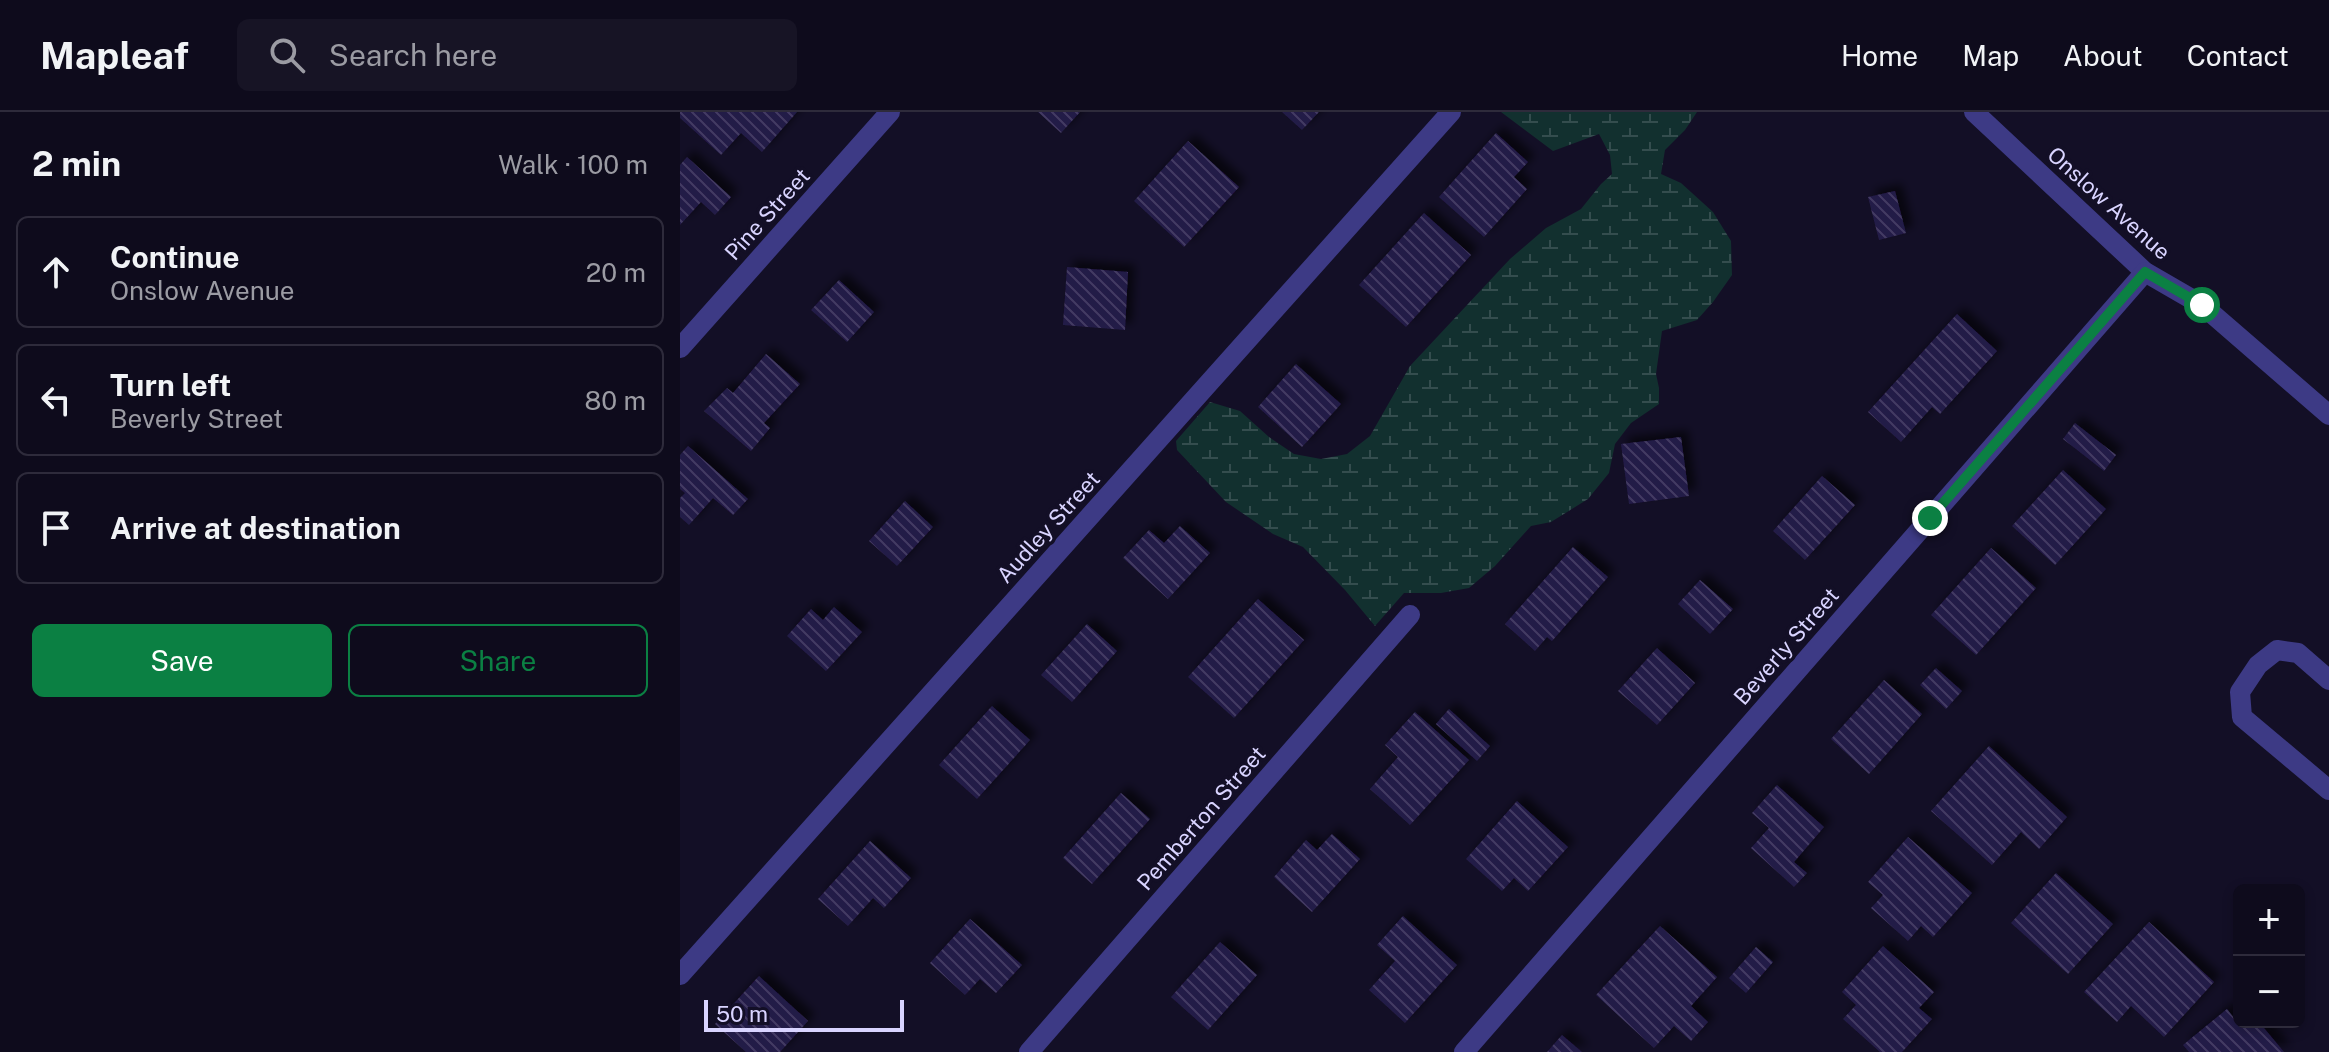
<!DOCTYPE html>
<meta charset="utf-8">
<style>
body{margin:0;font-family:"Public Sans",sans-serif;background:#171425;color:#f1f3f6}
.controls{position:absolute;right:24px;bottom:24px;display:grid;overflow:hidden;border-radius:12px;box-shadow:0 4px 12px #0003}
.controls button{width:72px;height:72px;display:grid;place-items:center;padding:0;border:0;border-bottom:2px solid #2e2b3b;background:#0e0b1c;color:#f1f3f6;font:40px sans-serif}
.scale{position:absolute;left:24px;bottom:20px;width:200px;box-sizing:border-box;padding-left:8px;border:4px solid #d9d4ff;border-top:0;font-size:22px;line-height:28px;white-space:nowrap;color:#d9d4ff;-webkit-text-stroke:6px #130f26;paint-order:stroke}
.stop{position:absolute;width:24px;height:24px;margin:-18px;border:6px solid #0b8043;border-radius:50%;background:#fff}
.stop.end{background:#0b8043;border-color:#fff;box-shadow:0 2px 8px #0008}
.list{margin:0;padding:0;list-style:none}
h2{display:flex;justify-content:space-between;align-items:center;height:104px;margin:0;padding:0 32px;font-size:34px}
h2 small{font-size:26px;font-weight:400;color:#9b9ba3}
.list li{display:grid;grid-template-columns:52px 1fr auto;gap:24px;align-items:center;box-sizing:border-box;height:112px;margin:0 16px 16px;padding:0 16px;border:2px solid #2e2b3b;border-radius:12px}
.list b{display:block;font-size:30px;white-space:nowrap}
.list p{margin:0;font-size:26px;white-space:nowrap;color:#9b9ba3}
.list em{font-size:26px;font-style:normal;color:#9b9ba3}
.actions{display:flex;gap:16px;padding:24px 32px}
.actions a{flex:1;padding:18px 0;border:2px solid #0b8043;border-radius:12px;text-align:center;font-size:28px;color:#0b8043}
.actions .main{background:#0b8043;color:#fff}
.icon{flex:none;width:44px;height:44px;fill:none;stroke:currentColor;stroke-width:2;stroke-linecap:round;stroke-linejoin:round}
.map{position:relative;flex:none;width:1649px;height:940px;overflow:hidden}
header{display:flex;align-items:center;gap:48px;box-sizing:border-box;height:112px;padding:0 40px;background:#0e0b1c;border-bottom:2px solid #2e2b3b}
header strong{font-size:38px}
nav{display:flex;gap:44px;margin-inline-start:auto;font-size:28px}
.search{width:560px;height:72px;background:#171425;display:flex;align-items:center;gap:20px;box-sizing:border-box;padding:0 28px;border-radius:12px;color:#9b9ba3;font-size:30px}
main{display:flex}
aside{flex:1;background:#0e0b1c}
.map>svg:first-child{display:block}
</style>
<header>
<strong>Mapleaf</strong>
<div class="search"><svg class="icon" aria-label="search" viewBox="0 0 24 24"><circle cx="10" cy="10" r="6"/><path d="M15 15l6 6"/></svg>Search here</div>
<nav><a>Home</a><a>Map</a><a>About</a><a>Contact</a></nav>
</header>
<main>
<aside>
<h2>2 min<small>Walk · 100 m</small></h2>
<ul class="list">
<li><svg class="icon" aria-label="ahead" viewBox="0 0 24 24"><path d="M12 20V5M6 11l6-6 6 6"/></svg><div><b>Continue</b><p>Onslow Avenue</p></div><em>20 m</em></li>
<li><svg class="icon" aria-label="left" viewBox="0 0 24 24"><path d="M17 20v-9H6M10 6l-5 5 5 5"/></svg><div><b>Turn left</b><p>Beverly Street</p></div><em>80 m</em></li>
<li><svg class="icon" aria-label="arrive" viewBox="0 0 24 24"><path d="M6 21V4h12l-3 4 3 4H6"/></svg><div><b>Arrive at destination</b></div></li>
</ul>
<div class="actions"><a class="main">Save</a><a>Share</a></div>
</aside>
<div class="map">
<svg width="1649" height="940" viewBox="0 0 1649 940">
<defs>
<pattern id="wetland-marsh" width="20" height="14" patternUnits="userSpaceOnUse" patternTransform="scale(2)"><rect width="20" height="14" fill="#12302f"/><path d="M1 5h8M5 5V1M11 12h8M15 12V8" fill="none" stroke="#344d4e"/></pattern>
<pattern id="building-back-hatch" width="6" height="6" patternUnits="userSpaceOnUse" patternTransform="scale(2)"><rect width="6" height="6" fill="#241b47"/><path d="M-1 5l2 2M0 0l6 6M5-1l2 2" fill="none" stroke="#433b63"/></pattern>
<filter id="shadow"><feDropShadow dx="7" dy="-7" stdDeviation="4" flood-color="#0009"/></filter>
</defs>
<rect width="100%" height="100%" fill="#130f26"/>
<!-- wetland -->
<path fill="url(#wetland-marsh)" d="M 821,0 L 1017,0 L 1005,18 L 985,38 L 981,62 L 1001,71 L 1033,100 L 1051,129 L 1052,163 L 1033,190 L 1017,208 L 982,219 L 976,262 L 979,276 L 979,292 L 951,311 L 935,332 L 929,361 L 908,387 L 871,410 L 851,414 L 815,454 L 789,476 L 761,481 L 724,481 L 695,514 L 665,478 L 623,435 L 593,422 L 546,390 L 497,338 L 496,329 L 530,290 L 560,299 L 589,325 L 614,342 L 641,347 L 667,342 L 690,324 L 730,254 L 830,147 L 866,116 L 901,97 L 921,72 L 932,62 L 930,43 L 919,22 L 873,39 Z"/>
<!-- building -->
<g fill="url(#building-back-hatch)" filter="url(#shadow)">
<path d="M 0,0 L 117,0 L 82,40 L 61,21 L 41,43 L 0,6 Z"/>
<path d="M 358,0 L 400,0 L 381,21 Z"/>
<path d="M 602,0 L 639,0 L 622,18 Z"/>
<path d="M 816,21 L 848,50 L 834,65 L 847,77 L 804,125 L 759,85 Z"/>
<path d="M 508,29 L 559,75 L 504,135 L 454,89 Z"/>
<path d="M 7,45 L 51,85 L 35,103 L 21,90 L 0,113 L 0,53 Z"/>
<path d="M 1215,79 L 1226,121 L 1199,128 L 1188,85 Z"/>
<path d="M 744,101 L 791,143 L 726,215 L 679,173 Z"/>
<path d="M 387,155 L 448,160 L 445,218 L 383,213 Z"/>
<path d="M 159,168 L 194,200 L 167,230 L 131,198 Z"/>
<path d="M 1277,202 L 1317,239 L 1260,302 L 1252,295 L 1221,330 L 1188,300 Z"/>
<path d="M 86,242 L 120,272 L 84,311 L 90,316 L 71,339 L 24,299 L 47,276 L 53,281 Z"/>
<path d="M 616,252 L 661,292 L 622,335 L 578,295 Z"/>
<path d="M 1395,311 L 1436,343 L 1424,359 L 1383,327 Z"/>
<path d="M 1001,325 L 1009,384 L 949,392 L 941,332 Z"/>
<path d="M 8,334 L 68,387 L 53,403 L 33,386 L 9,413 L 0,405 L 0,386 L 5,381 L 0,377 L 0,343 Z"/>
<path d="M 1383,358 L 1426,397 L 1375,453 L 1332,414 Z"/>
<path d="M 1142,364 L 1175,393 L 1125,448 L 1093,419 Z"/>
<path d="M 225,389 L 253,415 L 217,454 L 189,429 Z"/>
<path d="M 500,414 L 530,441 L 488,487 L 443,446 L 469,418 L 484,431 Z"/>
<path d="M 893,435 L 928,465 L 872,529 L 867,525 L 855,539 L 825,512 Z"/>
<path d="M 1311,436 L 1356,476 L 1296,543 L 1251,503 Z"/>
<path d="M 1020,468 L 1053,497 L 1030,522 L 998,492 Z"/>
<path d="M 578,487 L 624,528 L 554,606 L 508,565 Z"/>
<path d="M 154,495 L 182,520 L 146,559 L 107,524 L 131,497 L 143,508 Z"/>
<path d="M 407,512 L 437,539 L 392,590 L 361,563 Z"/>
<path d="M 977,536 L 1015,571 L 977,613 L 938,579 Z"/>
<path d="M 1256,556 L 1282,579 L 1266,597 L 1240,573 Z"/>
<path d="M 1204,568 L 1242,602 L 1189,662 L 1151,627 Z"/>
<path d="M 312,594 L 350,628 L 297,687 L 259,653 Z"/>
<path d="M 769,597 L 810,634 L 797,649 L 756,612 Z"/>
<path d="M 735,600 L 789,648 L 730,713 L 690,677 L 718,645 L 705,633 Z"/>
<path d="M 1309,634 L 1387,705 L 1359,737 L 1341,720 L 1312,753 L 1251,699 Z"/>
<path d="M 1097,673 L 1144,715 L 1114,750 L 1127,761 L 1114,775 L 1071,736 L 1089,716 L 1072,701 Z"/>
<path d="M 441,681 L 470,707 L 412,772 L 383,746 Z"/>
<path d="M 837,689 L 888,735 L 848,779 L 834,766 L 822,779 L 786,747 Z"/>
<path d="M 652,722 L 680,747 L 632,800 L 594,765 L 626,728 L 637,738 Z"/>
<path d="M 1228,725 L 1292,781 L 1253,825 L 1241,814 L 1228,829 L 1191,796 L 1203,783 L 1188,770 Z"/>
<path d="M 190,729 L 231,766 L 204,796 L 193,786 L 168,814 L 138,787 Z"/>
<path d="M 1376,761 L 1433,812 L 1388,862 L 1331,811 Z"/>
<path d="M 723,804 L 777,853 L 725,911 L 689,878 L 715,849 L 697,833 Z"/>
<path d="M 290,807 L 342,853 L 316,881 L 300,867 L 285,883 L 250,851 Z"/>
<path d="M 1469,810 L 1534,870 L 1484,925 L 1451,894 L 1437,910 L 1404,880 Z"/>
<path d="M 980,814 L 1037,865 L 1011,894 L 1028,910 L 1011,929 L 994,914 L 974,936 L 916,883 Z"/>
<path d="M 540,830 L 577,863 L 528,918 L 491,885 Z"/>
<path d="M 1203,834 L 1254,880 L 1239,896 L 1252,907 L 1222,940 L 1200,940 L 1163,907 L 1176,893 L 1162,880 Z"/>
<path d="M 1076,835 L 1093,850 L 1066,881 L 1049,866 Z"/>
<path d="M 79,864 L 128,909 L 100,940 L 66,940 L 35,912 Z"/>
<path d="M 1547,897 L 1560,914 L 1565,910 L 1579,910 L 1604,940 L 1509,940 L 1503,933 Z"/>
<path d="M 882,923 L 902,940 L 867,940 Z"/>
</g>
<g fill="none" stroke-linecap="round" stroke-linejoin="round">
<!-- street -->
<g stroke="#3d3a85" stroke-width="20">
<path d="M 1294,0 L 1465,160 L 1522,193 L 1649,303"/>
<path d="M 0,236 L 210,0"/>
<path d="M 1649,568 L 1618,541 L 1597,538 L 1578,553 L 1560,580 L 1562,605 L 1649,678"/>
<path d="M 0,863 L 771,0"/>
<path d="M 349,940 L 730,503"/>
<path d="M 784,940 L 1465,160"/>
</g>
</g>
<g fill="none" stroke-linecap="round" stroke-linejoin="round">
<!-- route -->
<path stroke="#0b8043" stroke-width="10" d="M 1250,406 L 1465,160 L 1522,193"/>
</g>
<g text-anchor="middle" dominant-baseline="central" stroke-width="7" stroke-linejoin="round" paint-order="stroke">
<!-- street labels -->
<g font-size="22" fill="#d9d4ff" stroke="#130f26">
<text transform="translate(1429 91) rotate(42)">Onslow Avenue</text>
<text transform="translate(87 102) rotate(-48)">Pine Street</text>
<text transform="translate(368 415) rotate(-48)">Audley Street</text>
<text transform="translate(1106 534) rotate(-49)">Beverly Street</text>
<text transform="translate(521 706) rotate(-49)">Pemberton Street</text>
</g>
</g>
</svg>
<div class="controls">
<button>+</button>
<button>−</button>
</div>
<div class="scale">50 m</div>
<div class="stop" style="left:1522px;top:193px"></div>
<div class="stop end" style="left:1250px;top:406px"></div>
</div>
</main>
